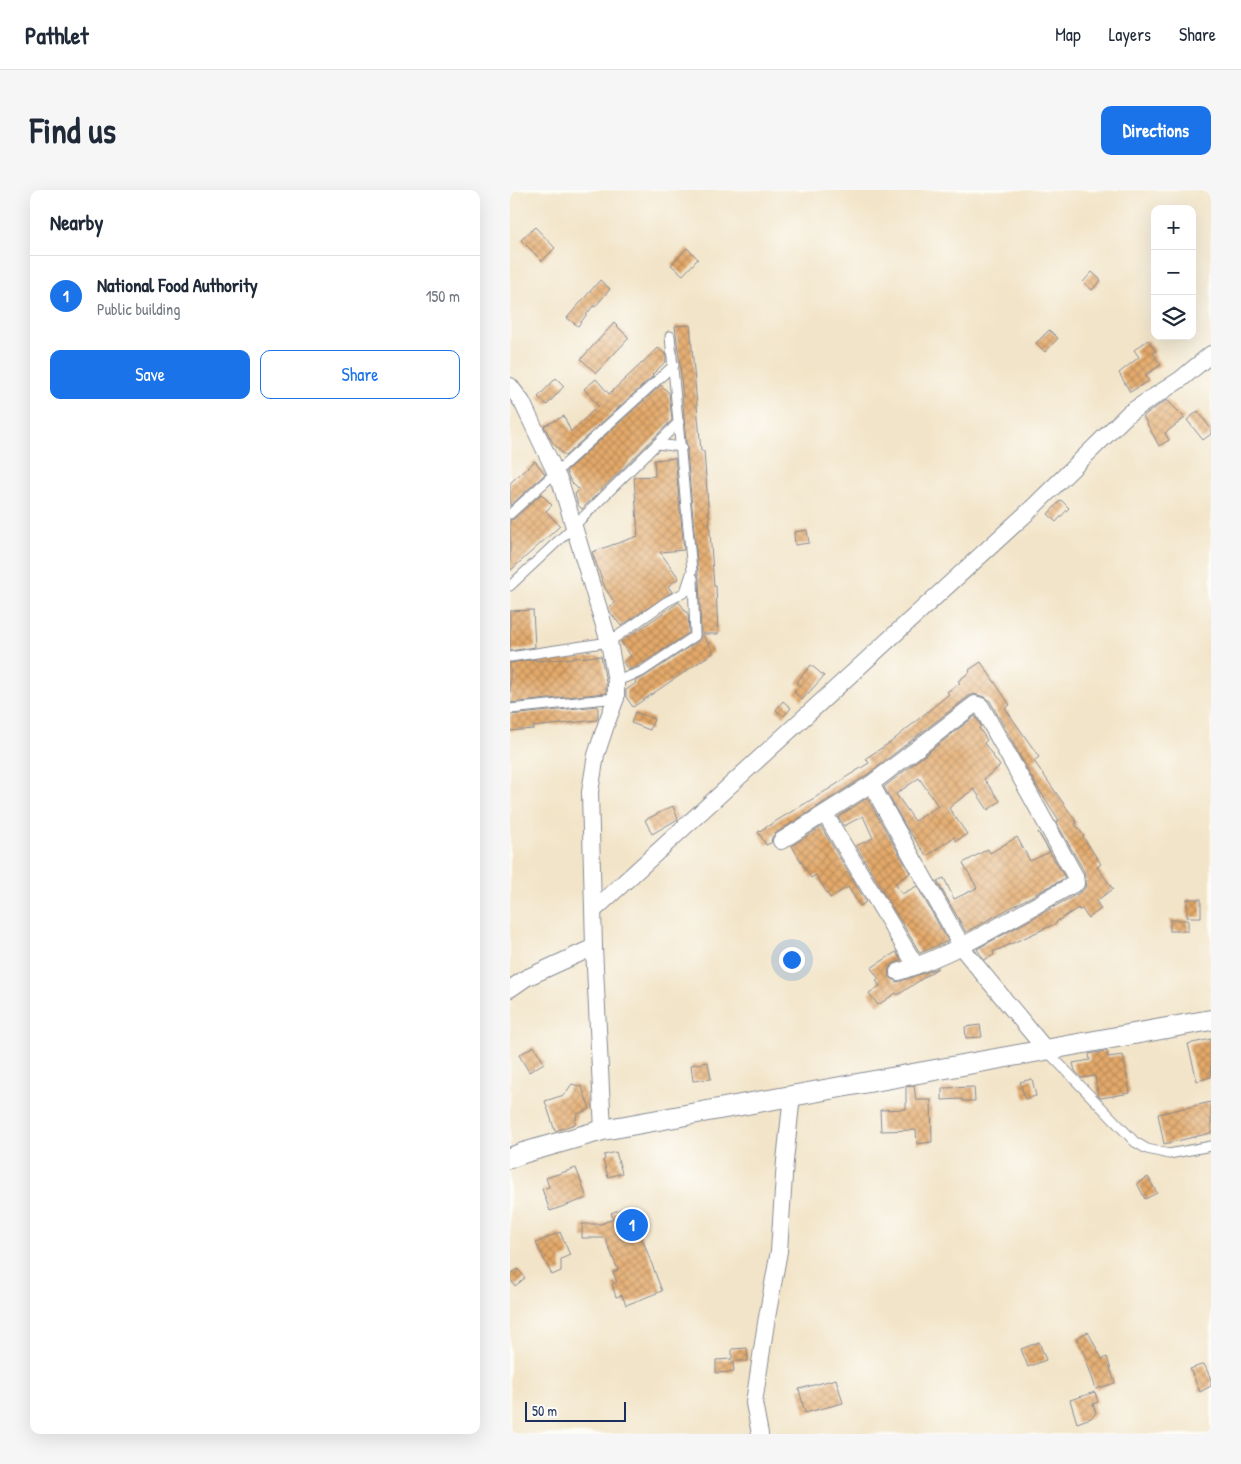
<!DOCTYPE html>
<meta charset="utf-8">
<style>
body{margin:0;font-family:"Patrick Hand",sans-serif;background:#f6f6f7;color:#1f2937}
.controls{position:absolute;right:15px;top:15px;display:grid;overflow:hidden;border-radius:10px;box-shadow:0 5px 20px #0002}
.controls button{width:45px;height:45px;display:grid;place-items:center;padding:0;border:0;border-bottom:1px solid #e0e1e3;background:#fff;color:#1f2937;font:25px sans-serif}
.scale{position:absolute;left:15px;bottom:12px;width:101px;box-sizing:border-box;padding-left:5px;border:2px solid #1b2f5e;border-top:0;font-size:14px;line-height:18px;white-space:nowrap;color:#1b2f5e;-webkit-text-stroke:4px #fdfcf7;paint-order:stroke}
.you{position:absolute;left:281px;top:769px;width:18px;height:18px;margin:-12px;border:4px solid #fff;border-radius:50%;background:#1a73e8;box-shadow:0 0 0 8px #1a73e833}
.badge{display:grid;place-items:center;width:32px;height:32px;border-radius:50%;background:#1a73e8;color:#fff;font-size:16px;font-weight:700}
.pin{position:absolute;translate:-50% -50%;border:2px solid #fff;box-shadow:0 1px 5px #0006}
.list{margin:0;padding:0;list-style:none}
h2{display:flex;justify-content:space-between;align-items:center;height:65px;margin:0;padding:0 20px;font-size:21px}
h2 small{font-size:16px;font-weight:400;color:#747a83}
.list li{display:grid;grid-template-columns:32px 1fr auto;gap:15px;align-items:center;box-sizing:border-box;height:80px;padding:0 20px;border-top:1px solid #e0e1e3}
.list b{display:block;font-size:19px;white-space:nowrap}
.list p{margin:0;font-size:16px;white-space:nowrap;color:#747a83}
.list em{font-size:16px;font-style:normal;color:#747a83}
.actions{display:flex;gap:10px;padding:15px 20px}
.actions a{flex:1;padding:11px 0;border:1px solid #1a73e8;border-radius:10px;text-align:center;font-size:18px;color:#1a73e8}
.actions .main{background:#1a73e8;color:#fff}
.icon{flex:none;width:28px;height:28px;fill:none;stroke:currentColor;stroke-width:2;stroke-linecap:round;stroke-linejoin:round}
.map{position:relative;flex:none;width:701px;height:1244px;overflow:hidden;border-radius:10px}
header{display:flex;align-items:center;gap:30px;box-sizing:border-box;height:70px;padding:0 25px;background:#fff;border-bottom:1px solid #e0e1e3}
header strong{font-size:24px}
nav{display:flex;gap:28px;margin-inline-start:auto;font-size:18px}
.intro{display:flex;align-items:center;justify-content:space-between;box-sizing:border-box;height:120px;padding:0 30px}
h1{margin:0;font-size:35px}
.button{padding:12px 22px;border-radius:10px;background:#1a73e8;color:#fff;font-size:18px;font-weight:700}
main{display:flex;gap:30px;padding:0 30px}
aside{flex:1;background:#fff;border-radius:10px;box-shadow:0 5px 20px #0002}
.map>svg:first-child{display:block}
</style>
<header>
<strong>Pathlet</strong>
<nav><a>Map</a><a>Layers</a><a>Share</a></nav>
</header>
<div class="intro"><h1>Find us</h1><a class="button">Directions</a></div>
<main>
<aside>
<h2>Nearby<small></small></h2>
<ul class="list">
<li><span class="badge">1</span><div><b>National Food Authority</b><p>Public building</p></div><em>150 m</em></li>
</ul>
<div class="actions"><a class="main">Save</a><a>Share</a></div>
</aside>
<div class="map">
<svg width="701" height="1244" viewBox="0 0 701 1244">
<defs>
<pattern id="building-cross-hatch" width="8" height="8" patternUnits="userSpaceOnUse" patternTransform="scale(1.25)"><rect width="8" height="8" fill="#e4a969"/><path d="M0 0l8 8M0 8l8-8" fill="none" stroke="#b88a5a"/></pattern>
</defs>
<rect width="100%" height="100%" fill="#fdfcf7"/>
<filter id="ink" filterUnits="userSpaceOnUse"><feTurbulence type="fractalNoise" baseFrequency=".02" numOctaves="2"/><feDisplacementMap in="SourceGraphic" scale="10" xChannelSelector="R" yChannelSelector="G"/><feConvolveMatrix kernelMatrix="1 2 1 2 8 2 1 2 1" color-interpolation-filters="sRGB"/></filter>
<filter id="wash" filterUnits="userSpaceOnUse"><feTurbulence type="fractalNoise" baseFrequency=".0096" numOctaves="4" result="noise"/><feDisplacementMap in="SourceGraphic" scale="20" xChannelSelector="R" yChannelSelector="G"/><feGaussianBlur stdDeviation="1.12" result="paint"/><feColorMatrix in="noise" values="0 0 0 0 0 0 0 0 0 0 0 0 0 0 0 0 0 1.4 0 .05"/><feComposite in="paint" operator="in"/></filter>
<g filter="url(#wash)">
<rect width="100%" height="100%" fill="#f2e4c8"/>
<g id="blocks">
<!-- building -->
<g fill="url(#building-cross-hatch)" fill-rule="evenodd">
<path d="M 25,37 L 45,58 L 32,71 L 11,50 Z"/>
<path d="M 177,58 L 188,69 L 173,85 L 161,75 Z"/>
<path d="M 582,82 L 591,90 L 582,100 L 573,92 Z"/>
<path d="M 90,90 L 100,99 L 85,117 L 83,116 L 68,136 L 57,128 Z"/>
<path d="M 104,133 L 119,148 L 86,183 L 71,169 Z"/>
<path d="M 180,135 L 191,261 L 194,261 L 204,396 L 206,396 L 208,444 L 192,444 L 204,462 L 123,517 L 116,507 L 116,500 L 126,493 L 125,491 L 134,487 L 188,451 L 191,446 L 189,388 L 188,384 L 177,261 L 178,257 L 176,253 L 170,174 L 165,136 Z"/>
<path d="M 539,140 L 548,148 L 535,162 L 526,153 Z"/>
<path d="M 638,150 L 646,161 L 643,163 L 651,175 L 635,185 L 639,191 L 620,202 L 609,183 L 629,167 L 624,160 Z"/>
<path d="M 148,158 L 156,165 L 156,171 L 142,185 L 143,186 L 55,266 L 43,253 L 34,236 L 54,226 L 61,242 L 88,216 L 74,199 L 86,189 L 99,204 Z"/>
<path d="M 46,188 L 54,196 L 37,215 L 28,207 Z"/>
<path d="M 151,195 L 159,203 L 162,230 L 72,319 L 68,315 L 65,304 L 69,300 L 61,292 L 56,281 Z"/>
<path d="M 657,210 L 675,228 L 655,243 L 659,250 L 649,256 L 633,226 Z"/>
<path d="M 688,221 L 701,239 L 701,244 L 693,250 L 677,230 Z"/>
<path d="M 165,268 L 174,360 L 150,362 L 169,388 L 158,396 L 162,402 L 111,436 L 100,422 L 99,417 L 105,413 L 95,398 L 82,362 L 128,346 L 124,287 L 145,286 L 144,270 Z"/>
<path d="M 25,271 L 35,284 L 0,316 L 0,293 Z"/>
<path d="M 31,304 L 42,315 L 36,321 L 50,336 L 0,381 L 0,330 L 4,329 Z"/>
<path d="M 551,310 L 559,318 L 546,332 L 538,324 Z"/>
<path d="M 297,340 L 299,353 L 285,355 L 284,342 Z"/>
<path d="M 169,412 L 178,424 L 179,443 L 128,476 L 118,480 L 113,472 L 121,466 L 111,452 Z"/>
<path d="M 23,420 L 25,457 L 0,461 L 0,421 Z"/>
<path d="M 91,466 L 96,492 L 96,503 L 0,513 L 0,473 L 26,469 L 26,471 Z"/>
<path d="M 471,472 L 500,515 L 495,518 L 529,567 L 524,571 L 567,633 L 565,634 L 574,646 L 573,647 L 591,674 L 587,677 L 603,699 L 586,711 L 591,719 L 578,728 L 572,719 L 569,720 L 568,718 L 546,732 L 547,733 L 483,762 L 484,765 L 474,770 L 467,759 L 571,702 L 575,698 L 576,692 L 574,681 L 546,632 L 549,630 L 526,595 L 480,511 L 475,507 L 464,504 L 459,506 L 355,586 L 266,643 L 262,647 L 261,653 L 256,655 L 248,642 L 319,599 L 333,590 L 333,589 L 359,573 L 356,568 L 381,552 L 405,532 L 439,504 L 437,502 L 450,493 L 448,491 L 460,482 L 459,480 Z"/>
<path d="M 301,475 L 314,486 L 292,510 L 284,502 L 290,496 L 286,493 Z"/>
<path d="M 273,511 L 281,518 L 274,526 L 266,520 Z"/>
<path d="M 88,516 L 88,526 L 87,530 L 23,537 L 24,539 L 0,541 L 0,525 Z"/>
<path d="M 125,522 L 144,529 L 140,540 L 121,533 Z"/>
<path d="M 465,526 L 471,536 L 469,538 L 477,550 L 474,553 L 490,576 L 474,589 L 490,611 L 478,620 L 464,599 L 445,613 L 439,618 L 457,644 L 446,651 L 444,647 L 417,666 L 396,637 L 374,597 ZM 409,588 L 428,616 L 405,631 L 386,604 Z"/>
<path d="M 357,608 L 400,683 L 385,693 L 392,704 L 407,696 L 438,751 L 410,763 L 346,656 L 363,648 L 353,626 L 334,636 L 328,627 Z"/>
<path d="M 163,616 L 168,629 L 142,644 L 135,630 Z"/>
<path d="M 311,637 L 356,712 L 350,716 L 338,697 L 320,708 L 306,685 L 301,688 L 282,656 Z"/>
<path d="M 528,642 L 555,688 L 456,742 L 427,691 L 434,688 L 444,709 L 467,698 L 453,673 L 478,659 L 480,663 L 507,647 L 520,671 L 540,662 Z"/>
<rect x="677" y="709" width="14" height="18"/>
<rect x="660" y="730" width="18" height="11"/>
<path d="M 386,762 L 391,770 L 381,775 L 378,781 L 379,786 L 386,792 L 391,791 L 428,778 L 388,805 L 386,803 L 368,815 L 359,803 L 370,796 L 366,791 L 369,789 L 361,778 Z"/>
<path d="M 470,835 L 472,847 L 456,848 L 455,837 Z"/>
<path d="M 701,849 L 701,887 L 687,891 L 678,854 Z"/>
<path d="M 24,856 L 34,873 L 19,882 L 9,865 Z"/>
<path d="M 597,861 L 598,867 L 613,865 L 620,903 L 591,908 L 588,905 L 585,886 L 572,888 L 565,881 L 563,873 L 580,870 L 579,864 Z"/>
<path d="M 198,872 L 201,889 L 183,891 L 181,875 Z"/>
<path d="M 522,889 L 526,906 L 515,909 L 510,892 Z"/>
<path d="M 62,894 L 72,897 L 80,919 L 67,924 L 65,934 L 45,941 L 35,911 L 54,905 Z"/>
<path d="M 404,896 L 406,910 L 421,910 L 422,952 L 407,954 L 406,940 L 371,941 L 370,920 L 396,919 L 396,897 Z"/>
<path d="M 464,897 L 465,911 L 453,911 L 452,909 L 432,910 L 432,898 Z"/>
<path d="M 701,912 L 701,943 L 654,954 L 648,924 Z"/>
<path d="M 106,962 L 112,983 L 98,987 L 93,970 L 95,969 L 94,965 Z"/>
<path d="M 66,978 L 77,1008 L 40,1021 L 32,999 L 39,997 L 36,988 Z"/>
<path d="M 638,987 L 647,1003 L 635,1009 L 627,993 Z"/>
<path d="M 111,1019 L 113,1025 L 122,1022 L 152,1101 L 116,1115 L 112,1105 L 106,1107 L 102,1094 L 107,1092 L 103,1082 L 108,1080 L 95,1048 L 72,1048 L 72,1034 L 91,1034 L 103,1029 L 101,1023 Z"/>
<path d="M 50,1042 L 60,1065 L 51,1069 L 51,1081 L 42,1085 L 26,1053 Z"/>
<path d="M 8,1079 L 15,1088 L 5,1096 L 0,1089 L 0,1084 Z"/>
<path d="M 578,1142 L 592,1169 L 597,1167 L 605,1193 L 586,1199 L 574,1164 L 566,1148 Z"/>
<path d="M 529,1152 L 536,1170 L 518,1177 L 511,1159 Z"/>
<path d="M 237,1158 L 238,1171 L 223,1171 L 224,1182 L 206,1183 L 206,1170 L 222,1169 L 222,1159 Z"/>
<path d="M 694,1174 L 701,1189 L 701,1196 L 690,1202 L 680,1179 Z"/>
<path d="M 326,1189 L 333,1213 L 295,1223 L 289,1199 Z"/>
<path d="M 585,1202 L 588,1212 L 583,1214 L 586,1223 L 581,1228 L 567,1233 L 560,1210 Z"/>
</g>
</g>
</g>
<g filter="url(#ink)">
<use href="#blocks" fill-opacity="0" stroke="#868a93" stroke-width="1"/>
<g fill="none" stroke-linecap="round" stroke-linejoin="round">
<!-- service casing -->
<g stroke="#868a93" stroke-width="11">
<g id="service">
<path d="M 147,254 L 172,257"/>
<path d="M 0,324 L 164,175"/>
<path d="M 0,396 L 64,336 L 169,232"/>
<path d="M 0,467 L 99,452 L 156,412 L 175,402 L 182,381 L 160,146"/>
<path d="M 106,491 L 131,482 L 185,446 L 183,388"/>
<path d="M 0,519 L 106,508"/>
<path d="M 536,860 L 625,952 L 637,959 L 659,964 L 701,956"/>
</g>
</g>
<!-- minor casing -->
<g stroke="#868a93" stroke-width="18">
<g id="minor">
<path d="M 0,196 L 12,212 L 51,294 L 99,452 L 106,491 L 106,508 L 97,532 L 86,565 L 80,602 L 84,757 L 93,940"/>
<path d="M 361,594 L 456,763 L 536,860"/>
<path d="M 315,624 L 406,776"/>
<path d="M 271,651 L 361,594 L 465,514 L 471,516 L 565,686 L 566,693 C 508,724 451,762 388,782"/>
<path d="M 84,720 L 518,322 L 619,223 L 671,189 L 701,164"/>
<path d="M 0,799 L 16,788 L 84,757"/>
<path d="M 250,1244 L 244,1213 L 256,1133 L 269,1061 L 275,971 L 282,905"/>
</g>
</g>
<!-- tertiary casing -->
<g stroke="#868a93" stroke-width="22">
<path id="tertiary" d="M 0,968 L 13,963 L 93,940 L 701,830"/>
</g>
<!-- service -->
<use href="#service" stroke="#fff" stroke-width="9"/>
<!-- minor -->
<use href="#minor" stroke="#fff" stroke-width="16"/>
<!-- tertiary -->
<use href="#tertiary" stroke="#fff" stroke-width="20"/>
</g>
</g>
</svg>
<div class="controls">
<button>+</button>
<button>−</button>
<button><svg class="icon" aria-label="layers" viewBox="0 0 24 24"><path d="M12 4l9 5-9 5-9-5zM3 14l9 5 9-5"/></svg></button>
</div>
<div class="scale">50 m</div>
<div class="you"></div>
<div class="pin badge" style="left:122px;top:1035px">1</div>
</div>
</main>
